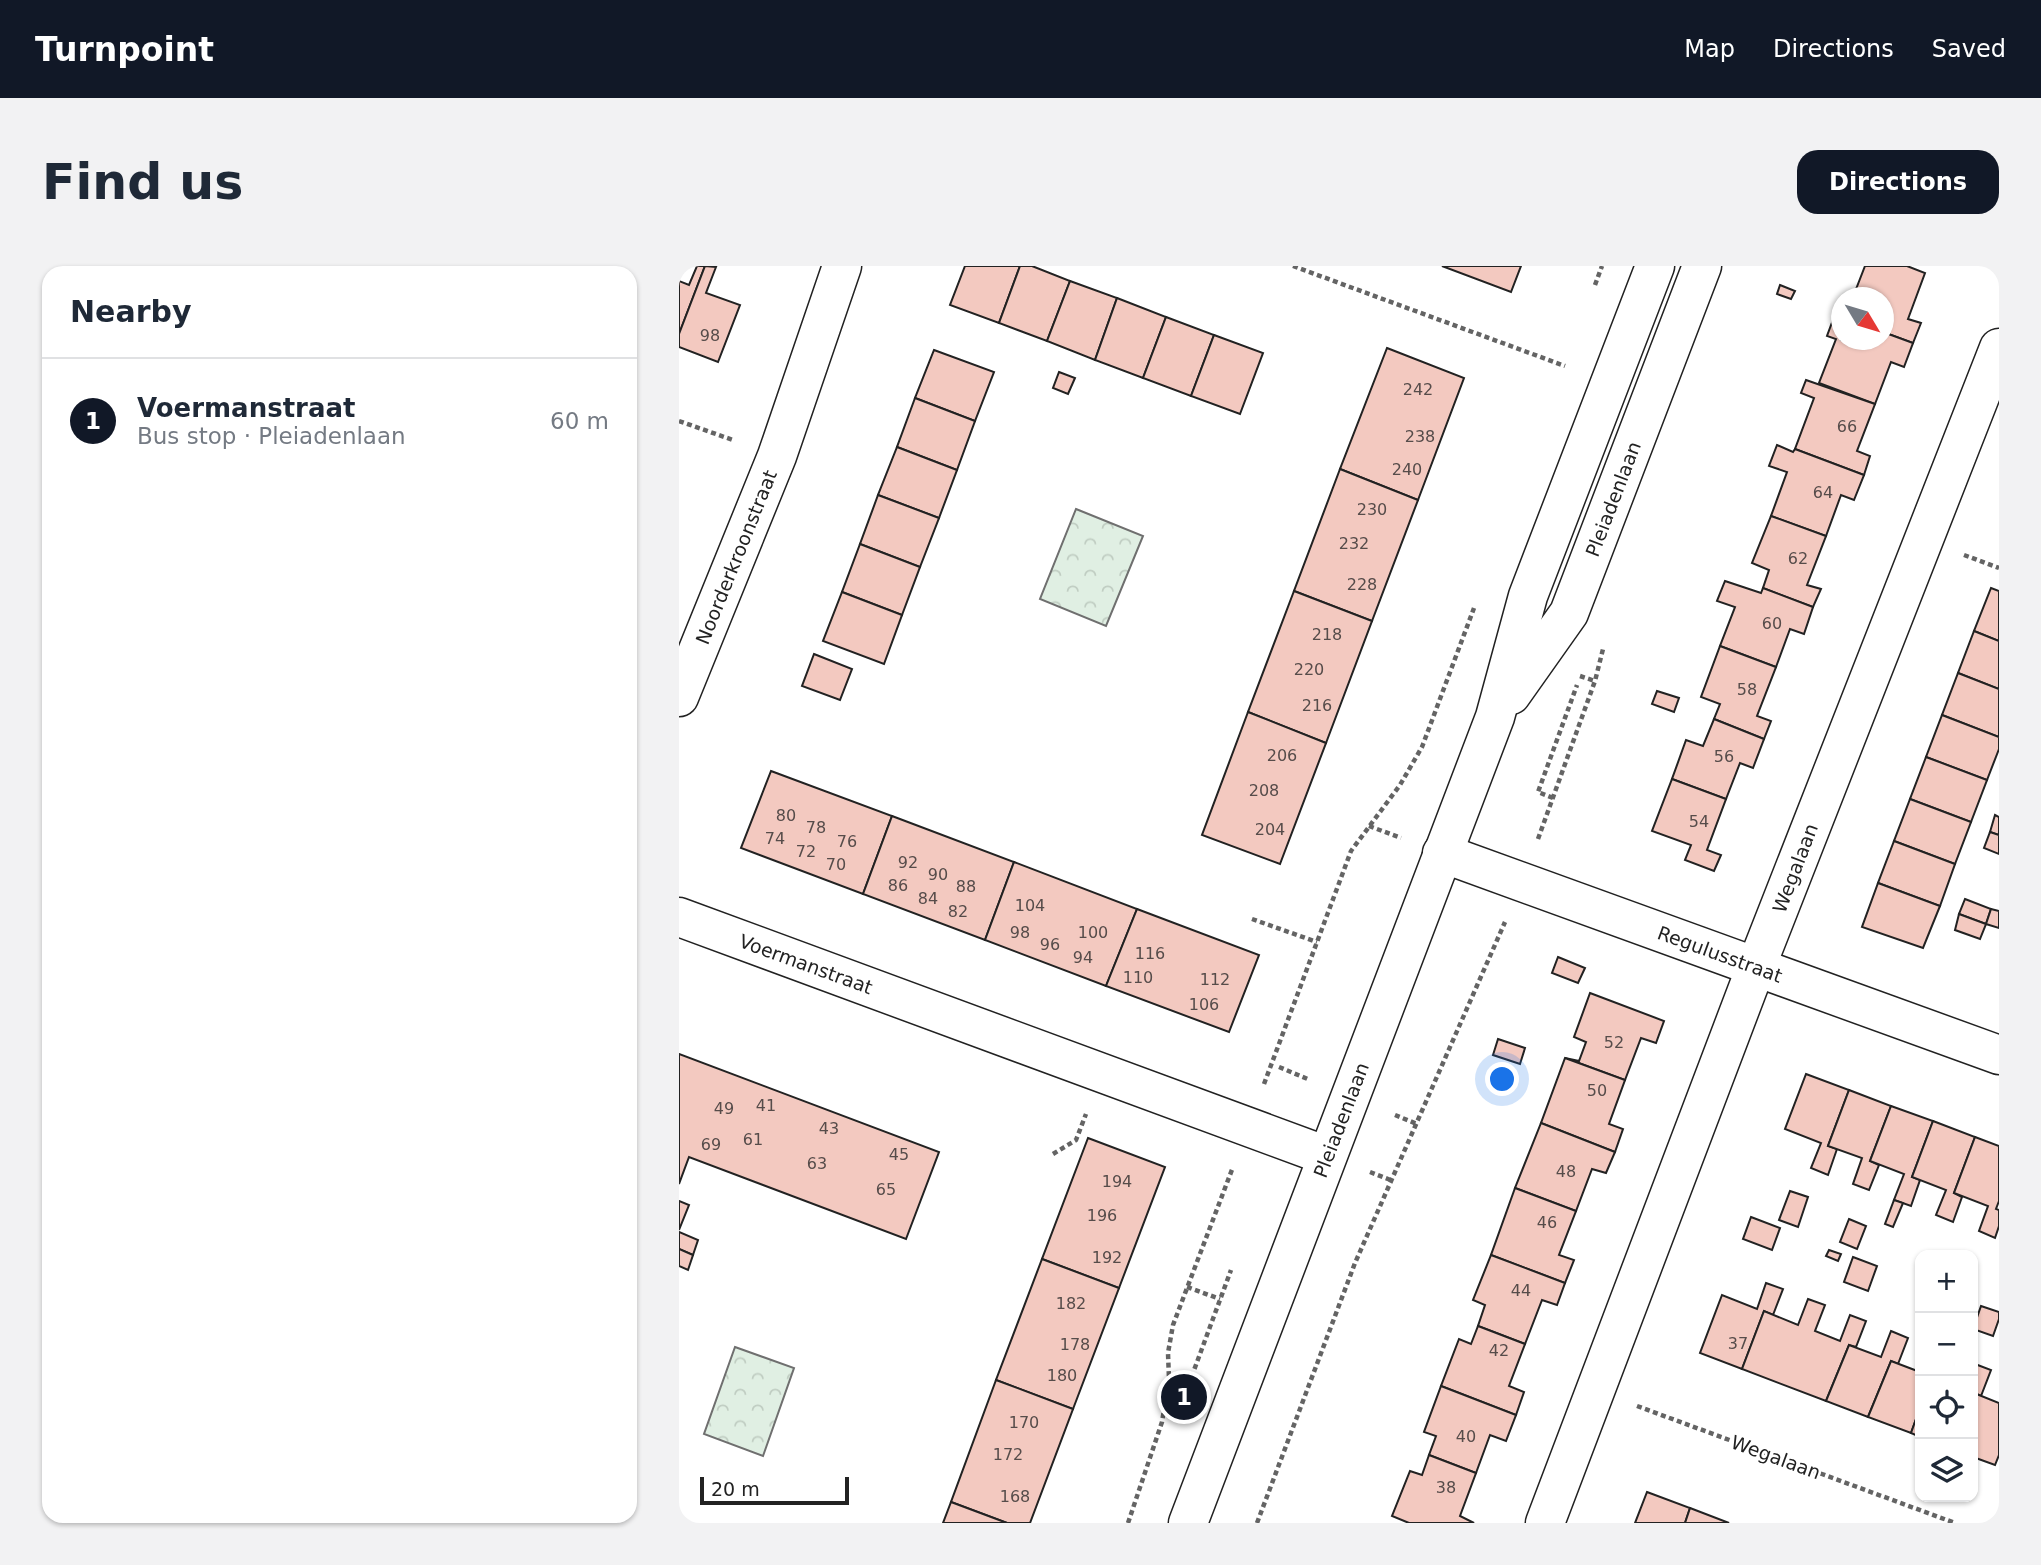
<!DOCTYPE html>
<meta charset="utf-8">
<style>
body{margin:0;font-family:"DejaVu Sans",sans-serif;background:#f2f2f3;color:#1f2937}
.controls{position:absolute;right:21px;bottom:21px;display:grid;overflow:hidden;border-radius:14px;box-shadow:0 2px 5px #0004}
.controls button{width:63px;height:63px;display:grid;place-items:center;padding:0;border:0;border-bottom:2px solid #e0e1e3;background:#fff;color:#1f2937;font:35px sans-serif}
.compass{position:absolute;left:1152px;top:21px;width:63px;height:63px;border-radius:50%;background:#fff;box-shadow:0 2px 5px #0004;rotate:128deg}
.scale{position:absolute;left:21px;bottom:18px;width:149px;box-sizing:border-box;padding-left:7px;border:4px solid #222;border-top:0;font-size:19px;line-height:24px;white-space:nowrap;color:#222;-webkit-text-stroke:5px #fff;paint-order:stroke}
.you{position:absolute;left:824px;top:814px;width:24px;height:24px;margin:-18px;border:5px solid #fff;border-radius:50%;background:#1a73e8;box-shadow:0 0 0 10px #1a73e833}
.badge{display:grid;place-items:center;width:46px;height:46px;border-radius:50%;background:#111827;color:#fff;font-size:23px;font-weight:700}
.pin{position:absolute;translate:-50% -50%;border:4px solid #fff;box-shadow:0 2px 7px #0006}
.list{margin:0;padding:0;list-style:none}
h2{display:flex;justify-content:space-between;align-items:center;height:91px;margin:0;padding:0 28px;font-size:30px}
h2 small{font-size:23px;font-weight:400;color:#747a83}
.list li{display:grid;grid-template-columns:46px 1fr auto;gap:21px;align-items:center;box-sizing:border-box;height:126px;padding:0 28px;border-top:2px solid #e0e1e3}
.list b{display:block;font-size:26px;white-space:nowrap}
.list p{margin:0;font-size:23px;white-space:nowrap;color:#747a83}
.list em{font-size:23px;font-style:normal;color:#747a83}
.icon{flex:none;width:38px;height:38px;fill:none;stroke:currentColor;stroke-width:2;stroke-linecap:round;stroke-linejoin:round}
.map{position:relative;flex:none;width:1320px;height:1257px;overflow:hidden;border-radius:21px}
header{display:flex;align-items:center;gap:42px;box-sizing:border-box;height:98px;padding:0 35px;background:#111827;color:#fff}
header strong{font-size:33px}
nav{display:flex;gap:38px;margin-inline-start:auto;font-size:24px}
.intro{display:flex;align-items:center;justify-content:space-between;box-sizing:border-box;height:168px;padding:0 42px}
h1{margin:0;font-size:49px}
.button{padding:18px 32px;border-radius:21px;background:#111827;color:#fff;font-size:24px;font-weight:700}
main{display:flex;gap:42px;padding:0 42px}
aside{flex:1;background:#fff;border-radius:21px;box-shadow:0 2px 5px #0004}
.map>svg:first-child{display:block}
</style>
<header>
<strong>Turnpoint</strong>
<nav><a>Map</a><a>Directions</a><a>Saved</a></nav>
</header>
<div class="intro"><h1>Find us</h1><a class="button">Directions</a></div>
<main>
<aside>
<h2>Nearby<small></small></h2>
<ul class="list">
<li><span class="badge">1</span><div><b>Voermanstraat</b><p>Bus stop · Pleiadenlaan</p></div><em>60 m</em></li>
</ul>
</aside>
<div class="map">
<svg width="1320" height="1257" viewBox="0 0 1320 1257">
<defs>
<pattern id="forest-crowns" width="20" height="18" patternUnits="userSpaceOnUse" patternTransform="scale(1.75)"><rect width="20" height="18" fill="#e0efe3"/><path d="M2 6a3 3 0 1 1 6 0M12 15a3 3 0 1 1 6 0" fill="none" stroke="#c0cdc2"/></pattern>
</defs>
<rect width="100%" height="100%" fill="#fff"/>
<!-- forest -->
<g fill="url(#forest-crowns)" stroke="#6f6f6f" stroke-width="2">
<path d="M 397,243 L 464,270 L 427,360 L 361,333 Z"/>
<path d="M 56,1081 L 115,1102 L 84,1190 L 25,1168 Z"/>
</g>
<!-- building -->
<g fill="#f3c9c0" stroke="#222" stroke-width="2">
<path d="M 18,0 L 26,0 L 0,68 L 0,15 L 10,19 Z"/>
<path d="M 26,0 L 37,1 L 27,27 L 61,39 L 39,96 L 0,81 L 0,68 Z"/>
<path d="M 286,0 L 341,0 L 320,57 L 271,39 Z"/>
<path d="M 341,0 L 353,0 L 391,15 L 368,75 L 320,57 Z"/>
<path d="M 763,0 L 842,0 L 832,26 Z"/>
<path d="M 1186,0 L 1228,0 L 1246,7 L 1229,53 L 1242,57 L 1234,77 L 1204,66 L 1204,32 L 1174,31 Z"/>
<path d="M 391,15 L 438,32 L 416,94 L 368,75 Z"/>
<path d="M 1101,19 L 1116,25 L 1112,33 L 1098,28 Z"/>
<path d="M 438,32 L 487,51 L 464,112 L 416,94 Z"/>
<path d="M 487,51 L 535,69 L 512,130 L 464,112 Z"/>
<path d="M 1155,51 L 1162,54 L 1162,74 L 1204,74 L 1204,66 L 1234,77 L 1225,101 L 1212,96 L 1196,138 L 1140,117 L 1157,73 L 1148,70 Z"/>
<path d="M 535,69 L 584,87 L 561,148 L 512,130 Z"/>
<path d="M 708,82 L 785,112 L 739,234 L 661,203 Z"/>
<path d="M 255,84 L 315,106 L 296,155 L 236,132 Z"/>
<path d="M 380,106 L 396,112 L 389,128 L 374,122 Z"/>
<path d="M 1127,114 L 1196,138 L 1178,185 L 1191,190 L 1185,209 L 1116,183 L 1135,132 L 1122,127 Z"/>
<path d="M 236,132 L 296,155 L 278,204 L 218,181 Z"/>
<path d="M 1098,179 L 1114,186 L 1116,183 L 1185,209 L 1175,234 L 1162,229 L 1147,270 L 1092,250 L 1108,206 L 1090,200 Z"/>
<path d="M 218,181 L 278,204 L 260,252 L 199,229 Z"/>
<path d="M 661,203 L 739,234 L 693,355 L 615,325 Z"/>
<path d="M 199,229 L 260,252 L 241,301 L 181,278 Z"/>
<path d="M 1092,250 L 1147,270 L 1128,319 L 1142,323 L 1134,341 L 1084,322 L 1090,304 L 1073,297 Z"/>
<path d="M 181,278 L 241,301 L 223,349 L 163,326 Z"/>
<path d="M 1046,315 L 1082,327 L 1084,322 L 1134,341 L 1125,368 L 1111,363 L 1097,401 L 1041,380 L 1056,341 L 1038,335 Z"/>
<path d="M 1312,322 L 1320,325 L 1320,375 L 1295,365 Z"/>
<path d="M 615,325 L 693,355 L 647,477 L 569,446 Z"/>
<path d="M 163,326 L 223,349 L 205,398 L 144,375 Z"/>
<path d="M 1295,365 L 1320,375 L 1320,423 L 1279,407 Z"/>
<path d="M 1041,380 L 1097,401 L 1078,450 L 1092,455 L 1085,473 L 1035,453 L 1041,438 L 1022,431 Z"/>
<path d="M 135,388 L 173,403 L 161,434 L 123,420 Z"/>
<path d="M 1279,407 L 1320,423 L 1320,471 L 1263,449 Z"/>
<path d="M 978,425 L 1000,432 L 995,446 L 973,438 Z"/>
<path d="M 569,446 L 647,477 L 601,598 L 523,569 Z"/>
<path d="M 1263,449 L 1320,471 L 1320,483 L 1308,514 L 1247,491 Z"/>
<path d="M 1035,453 L 1085,473 L 1074,502 L 1061,497 L 1047,533 L 993,513 L 1007,474 L 1024,480 Z"/>
<path d="M 1247,491 L 1308,514 L 1292,556 L 1231,533 Z"/>
<path d="M 92,505 L 213,550 L 184,628 L 62,582 Z"/>
<path d="M 993,513 L 1047,533 L 1028,584 L 1042,589 L 1035,605 L 1006,594 L 1012,579 L 973,565 Z"/>
<path d="M 1231,533 L 1292,556 L 1276,598 L 1215,575 Z"/>
<path d="M 1316,549 L 1320,551 L 1320,569 L 1311,566 Z"/>
<path d="M 213,550 L 335,596 L 306,674 L 184,628 Z"/>
<path d="M 1311,566 L 1320,569 L 1320,588 L 1305,582 Z"/>
<path d="M 1215,575 L 1276,598 L 1261,640 L 1199,617 Z"/>
<path d="M 335,596 L 458,643 L 427,720 L 306,674 Z"/>
<path d="M 1199,617 L 1261,640 L 1244,682 L 1183,661 Z"/>
<path d="M 1286,633 L 1312,643 L 1307,658 L 1280,648 Z"/>
<path d="M 458,643 L 580,689 L 550,766 L 427,720 Z"/>
<path d="M 1312,643 L 1320,645 L 1320,662 L 1307,658 Z"/>
<path d="M 1280,648 L 1307,658 L 1301,673 L 1276,664 Z"/>
<path d="M 879,691 L 906,702 L 899,717 L 873,707 Z"/>
<path d="M 911,727 L 985,755 L 977,777 L 962,772 L 946,814 L 886,792 L 900,795 L 907,776 L 895,771 Z"/>
<path d="M 819,773 L 846,782 L 841,798 L 814,789 Z"/>
<path d="M 0,788 L 260,886 L 227,973 L 10,891 L 0,918 Z"/>
<path d="M 886,792 L 946,814 L 930,858 L 944,863 L 936,886 L 862,857 Z"/>
<path d="M 1127,808 L 1170,824 L 1149,880 L 1158,883 L 1149,909 L 1132,902 L 1142,877 L 1106,863 Z"/>
<path d="M 1170,824 L 1212,840 L 1191,895 L 1200,899 L 1190,924 L 1174,918 L 1183,892 L 1149,880 Z"/>
<path d="M 1212,840 L 1254,855 L 1233,911 L 1241,914 L 1232,940 L 1215,934 L 1225,908 L 1191,895 Z"/>
<path d="M 1254,855 L 1296,871 L 1275,927 L 1283,931 L 1274,956 L 1257,949 L 1267,924 L 1233,911 Z"/>
<path d="M 862,857 L 936,886 L 927,907 L 913,903 L 897,945 L 836,922 Z"/>
<path d="M 1296,871 L 1320,880 L 1320,935 L 1317,943 L 1320,944 L 1320,960 L 1316,972 L 1300,965 L 1309,940 L 1275,927 Z"/>
<path d="M 409,872 L 486,901 L 440,1022 L 363,993 Z"/>
<path d="M 836,922 L 897,945 L 880,989 L 895,994 L 886,1017 L 812,989 Z"/>
<path d="M 1111,925 L 1129,931 L 1119,961 L 1100,954 Z"/>
<path d="M 1215,934 L 1224,937 L 1214,961 L 1206,958 Z"/>
<path d="M 0,935 L 10,939 L 0,964 Z"/>
<path d="M 1072,951 L 1101,962 L 1093,984 L 1064,973 Z"/>
<path d="M 1170,953 L 1187,960 L 1178,983 L 1161,976 Z"/>
<path d="M 0,966 L 19,974 L 14,989 L 0,983 Z"/>
<path d="M 0,983 L 14,989 L 9,1004 L 0,1000 Z"/>
<path d="M 1150,984 L 1162,988 L 1159,995 L 1147,990 Z"/>
<path d="M 812,989 L 886,1017 L 878,1039 L 863,1034 L 846,1078 L 799,1060 L 806,1039 L 794,1034 Z"/>
<path d="M 1174,991 L 1198,1000 L 1189,1025 L 1165,1016 Z"/>
<path d="M 363,993 L 440,1022 L 394,1143 L 317,1114 Z"/>
<path d="M 1087,1017 L 1104,1023 L 1094,1049 L 1085,1045 L 1063,1103 L 1021,1087 L 1043,1029 L 1078,1043 Z"/>
<path d="M 1129,1033 L 1146,1039 L 1136,1065 L 1161,1075 L 1171,1049 L 1187,1055 L 1177,1081 L 1170,1079 L 1147,1135 L 1063,1103 L 1085,1045 L 1119,1059 Z"/>
<path d="M 1302,1040 L 1320,1046 L 1320,1053 L 1314,1070 L 1294,1063 Z"/>
<path d="M 799,1060 L 846,1078 L 830,1120 L 845,1126 L 837,1149 L 762,1120 L 780,1073 L 792,1078 Z"/>
<path d="M 1212,1065 L 1229,1072 L 1219,1098 L 1212,1095 L 1189,1151 L 1147,1135 L 1170,1079 L 1202,1091 Z"/>
<path d="M 1212,1095 L 1241,1106 L 1241,1142 L 1232,1167 L 1189,1151 Z"/>
<path d="M 1296,1098 L 1312,1104 L 1302,1130 L 1295,1127 L 1294,1132 L 1294,1104 Z"/>
<path d="M 317,1114 L 394,1143 L 351,1257 L 328,1257 L 272,1236 Z"/>
<path d="M 762,1120 L 837,1149 L 827,1175 L 811,1169 L 797,1207 L 750,1189 L 757,1170 L 745,1166 Z"/>
<path d="M 1295,1127 L 1320,1137 L 1320,1189 L 1316,1199 L 1294,1191 Z"/>
<path d="M 1241,1142 L 1241,1171 L 1232,1167 Z"/>
<path d="M 750,1189 L 797,1207 L 781,1250 L 795,1257 L 730,1257 L 713,1250 L 731,1205 L 743,1209 Z"/>
<path d="M 968,1226 L 1011,1242 L 1006,1257 L 956,1257 Z"/>
<path d="M 272,1236 L 328,1257 L 264,1257 Z"/>
<path d="M 1011,1242 L 1050,1257 L 1006,1257 Z"/>
</g>
<g fill="none" stroke-linecap="round" stroke-linejoin="round">
<!-- street casing -->
<g stroke="#222" stroke-width="41">
<g id="street">
<path d="M 0,431 L 98,190 L 163,0"/>
<path d="M 763,587 L 1320,789"/>
<path d="M 0,651 L 648,890"/>
<path d="M 866,1257 L 1077,701 L 1320,82"/>
</g>
</g>
<!-- secondary casing -->
<g stroke="#222" stroke-width="41">
<g id="secondary">
<path d="M 832,429 L 890,347 L 1023,0"/>
<path d="M 509,1257 L 816,451 L 849,330 L 976,0"/>
</g>
</g>
<!-- path -->
<g stroke="#646464" stroke-width="4.5" stroke-dasharray="5 3.5" stroke-linecap="butt">
<path d="M 614,0 L 886,100"/>
<path d="M 916,19 L 923,0"/>
<path d="M 0,155 L 54,174"/>
<path d="M 1285,289 L 1320,302"/>
<path d="M 901,410 L 916,415"/>
<path d="M 874,532 L 859,526 L 898,419"/>
<path d="M 690,560 L 722,572"/>
<path d="M 859,573 L 916,415 L 924,383"/>
<path d="M 573,653 L 638,676"/>
<path d="M 600,801 L 631,814"/>
<path d="M 585,818 L 672,585 L 721,519 L 743,481 L 795,342"/>
<path d="M 716,849 L 738,858"/>
<path d="M 374,888 L 397,874 L 407,848"/>
<path d="M 691,906 L 714,915"/>
<path d="M 508,1021 L 541,1033"/>
<path d="M 490,1113 L 511,1115 L 552,1004"/>
<path d="M 958,1140 L 1276,1257"/>
<path d="M 449,1257 L 483,1156 L 490,1113 L 489,1087 L 494,1059 L 554,901"/>
<path d="M 578,1257 L 676,997 L 826,656"/>
</g>
<!-- street -->
<use href="#street" stroke="#fff" stroke-width="38"/>
<!-- secondary -->
<use href="#secondary" stroke="#fff" stroke-width="38"/>
</g>
<g text-anchor="middle" dominant-baseline="central" stroke-width="5" stroke-linejoin="round" paint-order="stroke">
<!-- number labels -->
<g font-size="16" fill="#564c4a">
<text x="31" y="69">98</text>
<text x="739" y="123">242</text>
<text x="1168" y="160">66</text>
<text x="741" y="170">238</text>
<text x="728" y="203">240</text>
<text x="1144" y="226">64</text>
<text x="693" y="243">230</text>
<text x="675" y="277">232</text>
<text x="1119" y="292">62</text>
<text x="683" y="318">228</text>
<text x="1093" y="357">60</text>
<text x="648" y="368">218</text>
<text x="630" y="403">220</text>
<text x="1068" y="423">58</text>
<text x="638" y="439">216</text>
<text x="603" y="489">206</text>
<text x="1045" y="490">56</text>
<text x="585" y="524">208</text>
<text x="107" y="549">80</text>
<text x="1020" y="555">54</text>
<text x="137" y="561">78</text>
<text x="591" y="563">204</text>
<text x="96" y="572">74</text>
<text x="168" y="575">76</text>
<text x="127" y="585">72</text>
<text x="229" y="596">92</text>
<text x="157" y="598">70</text>
<text x="259" y="608">90</text>
<text x="219" y="619">86</text>
<text x="287" y="620">88</text>
<text x="249" y="632">84</text>
<text x="351" y="639">104</text>
<text x="279" y="645">82</text>
<text x="341" y="666">98</text>
<text x="414" y="666">100</text>
<text x="371" y="678">96</text>
<text x="471" y="687">116</text>
<text x="404" y="691">94</text>
<text x="459" y="711">110</text>
<text x="536" y="713">112</text>
<text x="525" y="738">106</text>
<text x="935" y="776">52</text>
<text x="918" y="824">50</text>
<text x="87" y="839">41</text>
<text x="45" y="842">49</text>
<text x="150" y="862">43</text>
<text x="74" y="873">61</text>
<text x="32" y="878">69</text>
<text x="220" y="888">45</text>
<text x="138" y="897">63</text>
<text x="887" y="905">48</text>
<text x="438" y="915">194</text>
<text x="207" y="923">65</text>
<text x="423" y="949">196</text>
<text x="868" y="956">46</text>
<text x="428" y="991">192</text>
<text x="842" y="1024">44</text>
<text x="392" y="1037">182</text>
<text x="1059" y="1077">37</text>
<text x="396" y="1078">178</text>
<text x="820" y="1084">42</text>
<text x="383" y="1109">180</text>
<text x="345" y="1156">170</text>
<text x="787" y="1170">40</text>
<text x="329" y="1188">172</text>
<text x="767" y="1221">38</text>
<text x="336" y="1230">168</text>
</g>
<!-- street labels -->
<g font-size="19" fill="#222" stroke="#fff">
<text transform="translate(934 233) rotate(-69)">Pleiadenlaan</text>
<text transform="translate(57 291) rotate(-68)">Noorderkroonstraat</text>
<text transform="translate(1116 602) rotate(-69)">Wegalaan</text>
<text transform="translate(1041 688) rotate(20)">Regulusstraat</text>
<text transform="translate(127 698) rotate(20)">Voermanstraat</text>
<text transform="translate(662 854) rotate(-69)">Pleiadenlaan</text>
<text transform="translate(1097 1191) rotate(20)">Wegalaan</text>
</g>
</g>
</svg>
<div class="controls">
<button>+</button>
<button>−</button>
<button><svg class="icon" aria-label="locate" viewBox="0 0 24 24"><circle cx="12" cy="12" r="6"/><path d="M12 2v4M12 18v4M2 12h4M18 12h4"/></svg></button>
<button><svg class="icon" aria-label="layers" viewBox="0 0 24 24"><path d="M12 4l9 5-9 5-9-5zM3 14l9 5 9-5"/></svg></button>
</div>
<svg class="compass" viewBox="-18 -18 36 36"><path d="M0-13l5 13h-10z" fill="#e53935"/><path d="M0 13l5-13h-10z" fill="#747a83"/></svg>
<div class="scale">20 m</div>
<div class="you"></div>
<div class="pin badge" style="left:505px;top:1131px">1</div>
</div>
</main>
